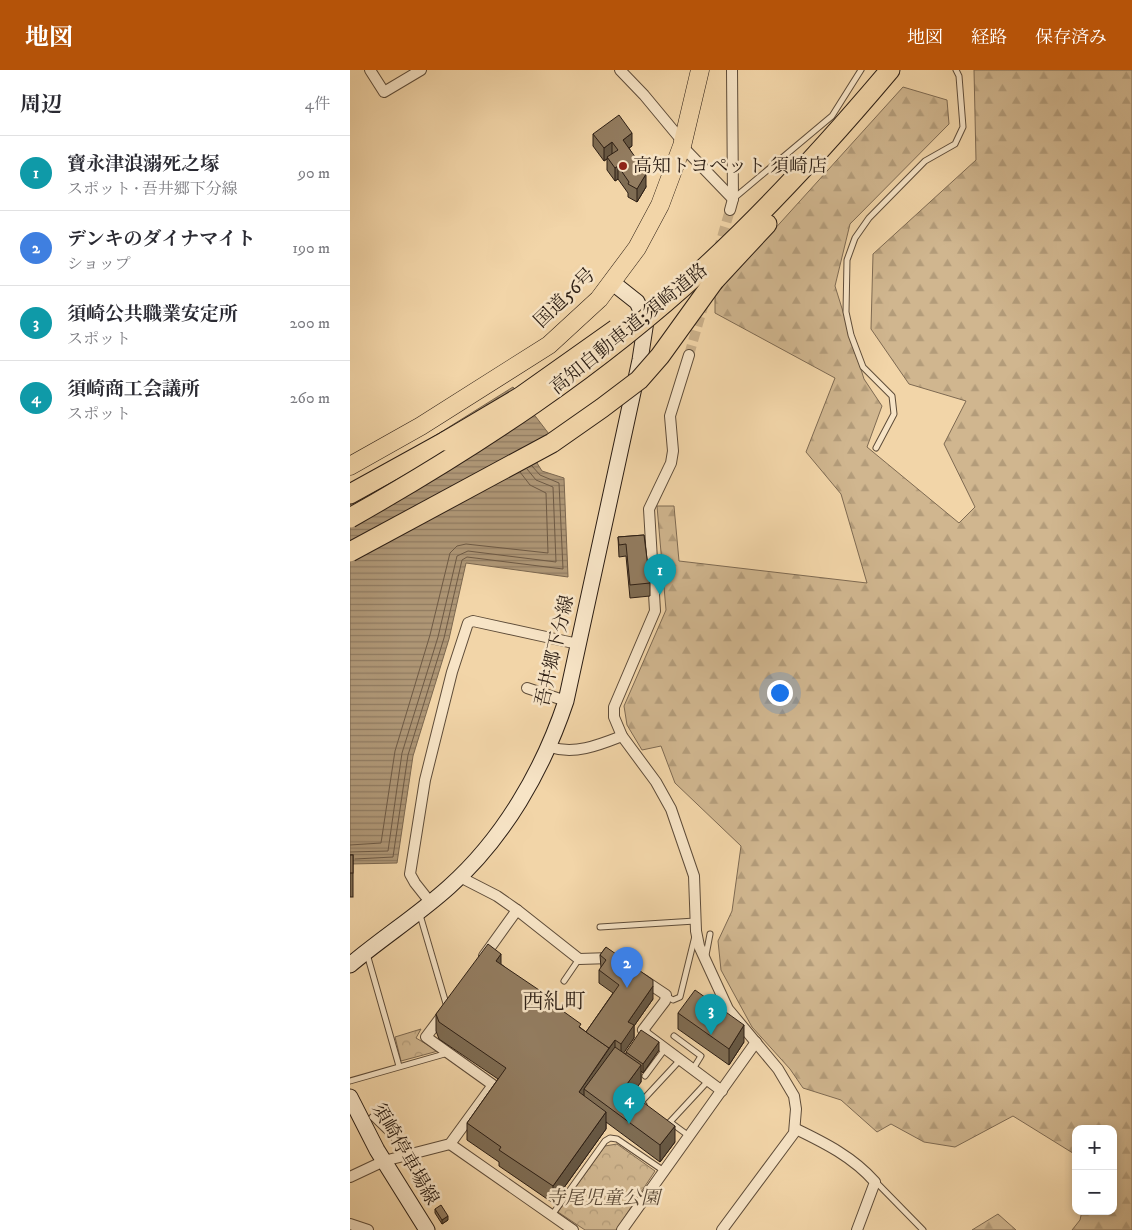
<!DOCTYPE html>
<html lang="ja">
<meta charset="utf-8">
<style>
body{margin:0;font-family:"IM FELL DW Pica","Noto Serif JP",serif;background:#f7f7f7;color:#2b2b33}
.controls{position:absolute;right:15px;bottom:15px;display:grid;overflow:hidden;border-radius:10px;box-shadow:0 2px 8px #0003}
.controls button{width:45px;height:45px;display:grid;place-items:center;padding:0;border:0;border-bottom:1px solid #e1e1e2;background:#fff;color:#2b2b33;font:25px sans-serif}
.you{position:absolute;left:429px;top:622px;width:18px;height:18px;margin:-12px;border:4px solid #fff;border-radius:50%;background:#1a73e8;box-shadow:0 0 0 8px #1a73e833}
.badge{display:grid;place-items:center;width:32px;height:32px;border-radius:50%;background:#b45309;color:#fff;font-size:16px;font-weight:700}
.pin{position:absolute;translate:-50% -41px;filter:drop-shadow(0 1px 2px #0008)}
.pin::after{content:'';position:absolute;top:26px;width:18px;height:15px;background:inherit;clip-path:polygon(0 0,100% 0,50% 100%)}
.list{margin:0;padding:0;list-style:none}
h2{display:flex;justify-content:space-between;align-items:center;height:65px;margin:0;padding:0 20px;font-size:21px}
h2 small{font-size:16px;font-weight:400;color:#7c7c81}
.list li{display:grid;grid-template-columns:32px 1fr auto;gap:15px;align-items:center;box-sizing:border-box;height:75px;padding:0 20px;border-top:1px solid #e1e1e2}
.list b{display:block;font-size:19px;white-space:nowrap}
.list p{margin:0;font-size:16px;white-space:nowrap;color:#7c7c81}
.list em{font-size:16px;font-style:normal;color:#7c7c81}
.map{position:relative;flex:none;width:782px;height:1160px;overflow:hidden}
header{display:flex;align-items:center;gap:30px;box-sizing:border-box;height:70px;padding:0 25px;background:#b45309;color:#fff}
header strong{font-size:24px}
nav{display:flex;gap:28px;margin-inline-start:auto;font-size:18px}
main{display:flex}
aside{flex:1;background:#fff}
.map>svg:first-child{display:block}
</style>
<header>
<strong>地図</strong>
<nav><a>地図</a><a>経路</a><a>保存済み</a></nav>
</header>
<main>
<aside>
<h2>周辺<small>4件</small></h2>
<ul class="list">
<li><span class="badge" style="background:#0f9aa8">1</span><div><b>寶永津浪溺死之塚</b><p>スポット · 吾井郷下分線</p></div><em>90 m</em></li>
<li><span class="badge" style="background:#3f7fe0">2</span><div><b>デンキのダイナマイト</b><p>ショップ</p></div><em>190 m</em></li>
<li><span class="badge" style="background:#0f9aa8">3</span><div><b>須崎公共職業安定所</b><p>スポット</p></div><em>200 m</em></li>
<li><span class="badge" style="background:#0f9aa8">4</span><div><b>須崎商工会議所</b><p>スポット</p></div><em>260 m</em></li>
</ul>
</aside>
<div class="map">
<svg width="782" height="1160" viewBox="0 0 782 1160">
<defs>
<pattern id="forest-firs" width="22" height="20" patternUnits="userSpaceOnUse" patternTransform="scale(1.25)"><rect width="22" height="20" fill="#d0b68f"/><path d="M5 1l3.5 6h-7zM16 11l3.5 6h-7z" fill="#b39c7a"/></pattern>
<pattern id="park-crowns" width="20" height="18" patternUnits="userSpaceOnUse" patternTransform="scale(1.25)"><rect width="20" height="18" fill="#d0b68f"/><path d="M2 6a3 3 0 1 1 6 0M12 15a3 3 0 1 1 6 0" fill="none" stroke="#b39c7a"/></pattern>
<pattern id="water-rules" width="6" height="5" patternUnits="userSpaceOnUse" patternTransform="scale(1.25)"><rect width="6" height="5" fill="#af9776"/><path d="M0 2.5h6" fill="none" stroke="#8f7b60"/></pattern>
</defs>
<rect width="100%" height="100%" fill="#f2d5a8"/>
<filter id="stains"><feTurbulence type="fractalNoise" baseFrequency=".004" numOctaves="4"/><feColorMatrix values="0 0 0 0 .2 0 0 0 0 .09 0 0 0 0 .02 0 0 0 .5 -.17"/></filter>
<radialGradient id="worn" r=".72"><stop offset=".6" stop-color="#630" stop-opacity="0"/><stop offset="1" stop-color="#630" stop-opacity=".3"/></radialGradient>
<!-- forest -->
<g fill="url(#forest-firs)" stroke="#7e6a52">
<path d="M 624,0 L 782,0 L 782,1160 L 722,1160 L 730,1150 L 732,1141 L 763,1141 L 763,1059 L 726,1059 L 726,1085 L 663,1046 L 605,1077 L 574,1072 L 541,1054 L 527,1062 L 491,1030 L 453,1018 L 440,999 L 402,957 L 371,900 L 368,871 L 382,841 L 391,776 L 325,713 L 311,676 L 292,680 L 277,655 L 274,636 L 316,540 L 307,436 L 324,436 L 329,491 L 517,513 L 491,424 L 456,382 L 485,308 L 365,243 L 365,225 L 553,17 L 597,30 L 599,54 L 500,154 L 485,216 L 514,309 L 532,336 L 517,377 L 609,453 L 625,437 L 594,374 L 616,331 L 559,314 L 521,259 L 523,184 L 626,90 Z"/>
<path d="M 648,1144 L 666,1160 L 622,1160 Z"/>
</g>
<!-- park -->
<g fill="url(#park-crowns)" stroke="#7e6a52">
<path d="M 71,959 L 66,968 L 88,981 L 51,991 L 45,967 Z"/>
<path d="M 267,1074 L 305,1101 L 266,1160 L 235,1160 L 208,1142 L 255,1076 Z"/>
</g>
<!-- water -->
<path fill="url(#water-rules)" stroke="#7b674f" d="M 163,317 L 199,364 L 187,393 L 192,401 L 214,408 L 218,507 L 116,493 L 99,569 L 63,686 L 47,793 L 0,794 L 0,419 Z"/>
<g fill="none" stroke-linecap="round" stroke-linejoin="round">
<!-- shore -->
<g stroke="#6e5a45" stroke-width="1">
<path d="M 0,775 L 31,773 L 45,681 L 80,565 L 100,483 L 107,476 L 116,474 L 198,483 L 196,423 L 180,415 L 170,402"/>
<path d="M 0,782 L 38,781 L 52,683 L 88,567 L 107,486 L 118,481 L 206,492 L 203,417 L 186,410 L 177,399"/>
<path d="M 5,789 L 43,787 L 58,685 L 94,568 L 112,490 L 117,487 L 213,499 L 209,413 L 190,405 L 182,396"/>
</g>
<!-- minor-tunnel -->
<g stroke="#cab08a" stroke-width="10" stroke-dasharray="10 5" stroke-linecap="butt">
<path d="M 368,181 L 380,140"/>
<path d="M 339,285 L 354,233"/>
</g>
<!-- service casing -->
<g stroke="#5e4c39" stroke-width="7">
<g id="service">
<path d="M 383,129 L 482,46 L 511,0"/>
<path d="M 526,378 L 544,344 L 542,326 L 513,297 L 501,265 L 496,242 L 497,190 L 505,168 L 519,148 L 575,91 L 605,74 L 613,57 L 609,6 L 606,0"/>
<path d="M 70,845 L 97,937"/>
<path d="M 250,857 L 345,851"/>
<path d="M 17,884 L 49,996"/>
<path d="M 356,885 L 360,864"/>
<path d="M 214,911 L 229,889"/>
<path d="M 316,926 L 323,930 L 330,927 L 345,866"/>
<path d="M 324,966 L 351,986 L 343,999"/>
<path d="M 295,1006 L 315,979"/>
<path d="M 0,1011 L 98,983"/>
<path d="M 294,1035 L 291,1032 L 330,990"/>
<path d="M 22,1047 L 59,1083"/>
<path d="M 320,1052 L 339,1066"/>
<path d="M 320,1052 L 358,1011"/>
<path d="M 526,1112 L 573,1160"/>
<path d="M 202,1145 L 255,1071 L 260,1068 L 267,1069 L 314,1101"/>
</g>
</g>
<!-- minor casing -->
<g stroke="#5e4c39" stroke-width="12">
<g id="minor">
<path d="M 20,0 L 34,22 L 71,0"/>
<path d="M 270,0 L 294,25 L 333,72"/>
<path d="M 332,76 L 383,129"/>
<path d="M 380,140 L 383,129 L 382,0"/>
<path d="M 339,285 L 320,346 L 323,381 L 321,393 L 299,439 L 305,541 L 264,637 L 264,647 L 272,666 L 306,712 L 321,739 L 344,806 L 346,861 L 349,876 L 378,939 L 428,999 L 444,1026 L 446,1039 L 444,1063 L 372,1160"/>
<path d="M 177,618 L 216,631"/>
<path d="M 200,677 C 225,685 249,675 272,666"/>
<path d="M 110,807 L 147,826 L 167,840 L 229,889 L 261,888"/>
<path d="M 80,832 L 65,813 L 60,804 L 75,710 L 102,602 L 118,553 L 123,551 L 228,574"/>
<path d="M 134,886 L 167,840"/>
<path d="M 292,909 L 316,925 L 315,931 L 293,960 L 297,965 L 372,1021"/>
<path d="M 446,1059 C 475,1073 503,1087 525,1112 L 507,1160"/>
<path d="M 100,1074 L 223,1160"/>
<path d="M 0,1107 L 34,1091 L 100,1074 L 143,1015 L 76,967 L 94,943"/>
<path d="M 0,1154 L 18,1160"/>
<path d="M 272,1160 L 406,972"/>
</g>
</g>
<!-- secondary casing -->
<g stroke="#2c1e14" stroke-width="17">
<g id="secondary">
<path d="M 0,895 C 32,868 68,845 99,817 C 154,768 193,700 216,631 L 290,290 L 296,251 L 287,232 L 263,213"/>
<path d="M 0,1027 L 27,1080 L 77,1160"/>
</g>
</g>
<!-- trunk casing -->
<g stroke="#2c1e14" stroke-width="19">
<path id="trunk" d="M 0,396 L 71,356 L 199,275 L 249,229 L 287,178 L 310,135 L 332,76 L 350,0"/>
</g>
<!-- motorway casing -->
<g stroke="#2c1e14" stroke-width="21">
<g id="motorway">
<path d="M 354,198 C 421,136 481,70 540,0"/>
<path d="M 364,211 L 417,154"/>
<path d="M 0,424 L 96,371"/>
</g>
</g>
<!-- service -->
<use href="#service" stroke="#f7e4c6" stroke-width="5"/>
<!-- minor -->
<use href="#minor" stroke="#f7e4c6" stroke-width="10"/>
<!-- secondary -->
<use href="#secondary" stroke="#f7e4c6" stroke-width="15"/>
<!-- trunk -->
<use href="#trunk" stroke="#f2d5a8" stroke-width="18"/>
<!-- motorway -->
<use href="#motorway" stroke="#f2d5a8" stroke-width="19"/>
<!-- motorway-bridge casing -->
<g stroke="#2c1e14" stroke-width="21" stroke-linecap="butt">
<g id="motorway-bridge">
<path d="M 96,371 L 170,327 L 266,259"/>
<path d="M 0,448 C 127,376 247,297 354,198"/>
<path d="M 0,482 L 202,373 L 252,338 L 289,310 L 310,286 L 364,211"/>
</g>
</g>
<!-- motorway-bridge -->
<use href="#motorway-bridge" stroke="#f2d5a8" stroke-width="19"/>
</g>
<!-- wall -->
<g fill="#7e6c53" stroke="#2c1e14">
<path d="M 243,64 L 282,76 L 279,78 L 293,103 L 296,117 L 287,132 L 278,127 L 278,123 L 268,109 L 265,111 L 257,100 L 257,89 L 254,91 L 243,76 Z"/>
<path d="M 294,465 L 300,513 L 300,526 L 280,528 L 276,486 L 269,487 L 268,467 Z"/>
<rect x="0" y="785" width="3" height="42"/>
<path d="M 256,877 L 303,929 L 284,956 L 284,968 L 273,983 L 276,984 L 276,982 L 309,980 L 293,1003 L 291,1001 L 291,1012 L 281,1024 L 325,1072 L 310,1092 L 256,1052 L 256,1059 L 203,1133 L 149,1096 L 149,1092 L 117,1070 L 117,1053 L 148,1009 L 89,969 L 86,961 L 86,944 L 151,894 L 236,962 L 263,923 L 249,913 L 249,900 L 251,898 L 250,885 Z"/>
<path d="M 328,943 L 394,972 L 379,995 L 328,959 Z"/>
<path d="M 85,1139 L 98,1150 L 92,1154 L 85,1143 Z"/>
</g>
<!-- shaded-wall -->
<g fill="#675844" stroke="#2c1e14">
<path d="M 282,63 L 282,76 L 273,82 L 273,70 Z"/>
<path d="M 262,72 L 262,85 L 254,91 L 254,78 Z"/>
<path d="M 268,96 L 268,109 L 265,111 L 265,98 Z"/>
<path d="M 293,98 L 293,109 L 296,104 L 296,117 L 287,132 L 287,119 L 289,101 Z"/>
<path d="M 151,884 L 151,901 L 146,891 Z"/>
<path d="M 303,916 L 303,929 L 284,956 L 284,968 L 271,987 L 271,974 L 278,952 Z"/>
<path d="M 394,955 L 394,972 L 379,995 L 379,979 Z"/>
<path d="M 265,970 L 265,983 L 234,1019 L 234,1032 L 229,1022 Z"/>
<path d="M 309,972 L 309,980 L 293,1003 L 293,994 Z"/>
<path d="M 291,995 L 291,1012 L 274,1035 L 274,1018 Z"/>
<path d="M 256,1042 L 256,1059 L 203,1133 L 203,1116 Z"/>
<path d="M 325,1056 L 325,1072 L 310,1092 L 310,1075 Z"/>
<path d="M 98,1146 L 98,1150 L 92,1154 L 92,1150 Z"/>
</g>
<!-- building -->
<g fill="#937d61" stroke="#2c1e14">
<path d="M 269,45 L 282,63 L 273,70 L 293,98 L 289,101 L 296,104 L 287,119 L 278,114 L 279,112 L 268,96 L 265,98 L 257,87 L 268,80 L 262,72 L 254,78 L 243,64 Z"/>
<path d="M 294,465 L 300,513 L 280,515 L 276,474 L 269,475 L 268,467 Z"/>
<rect x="0" y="785" width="3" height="18"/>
<path d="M 138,874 L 151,884 L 146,891 L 192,922 L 189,924 L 231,954 L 229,957 L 259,978 L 229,1022 L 256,1042 L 203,1116 L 149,1080 L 151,1077 L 117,1053 L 156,998 L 89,952 L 86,944 Z"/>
<path d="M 256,877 L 303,910 L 303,916 L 278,952 L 284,955 L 271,974 L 265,970 L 259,978 L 236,962 L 269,915 L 249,900 L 256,890 L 250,885 Z"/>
<path d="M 345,920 L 394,955 L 379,979 L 328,943 Z"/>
<path d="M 291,960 L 309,972 L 293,994 L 276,982 Z"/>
<path d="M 265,977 L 291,995 L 274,1018 L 325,1056 L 310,1075 L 234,1019 Z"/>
<path d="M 91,1135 L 98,1146 L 92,1150 L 85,1139 Z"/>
</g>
<!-- markers -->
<circle fill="#8f2418" stroke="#f7e4c6" stroke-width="2" cx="273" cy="96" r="5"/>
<g text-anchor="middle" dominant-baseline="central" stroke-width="5" stroke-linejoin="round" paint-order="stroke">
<!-- poi labels -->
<g font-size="19" fill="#2c1e14" stroke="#f7e4c6" text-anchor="start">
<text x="283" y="96">高知トヨペット 須崎店</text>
</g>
<!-- street labels -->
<g font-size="19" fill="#2c1e14" stroke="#f7e4c6">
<text transform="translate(215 228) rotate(-44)">国道56号</text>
<text transform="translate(279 259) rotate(-39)">高知自動車道;須崎道路</text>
<text transform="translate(205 581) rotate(-77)">吾井郷下分線</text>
<text transform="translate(55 1084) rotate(60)">須崎停車場線</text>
</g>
<!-- park labels -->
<g font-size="19" font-style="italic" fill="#5d4c39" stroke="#f7e4c6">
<text x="253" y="1128">寺尾児童公園</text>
</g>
<!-- quarter labels -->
<g font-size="21" fill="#2c1e14" stroke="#f7e4c6">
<text x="204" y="932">西糺町</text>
</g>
</g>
<rect width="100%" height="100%" filter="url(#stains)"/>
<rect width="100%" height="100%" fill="url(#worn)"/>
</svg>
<div class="controls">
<button>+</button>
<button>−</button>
</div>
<div class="you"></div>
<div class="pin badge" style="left:310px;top:525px;background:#0f9aa8">1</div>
<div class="pin badge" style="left:277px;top:918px;background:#3f7fe0">2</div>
<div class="pin badge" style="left:361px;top:965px;background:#0f9aa8">3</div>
<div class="pin badge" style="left:279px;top:1054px;background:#0f9aa8">4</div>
</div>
</main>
